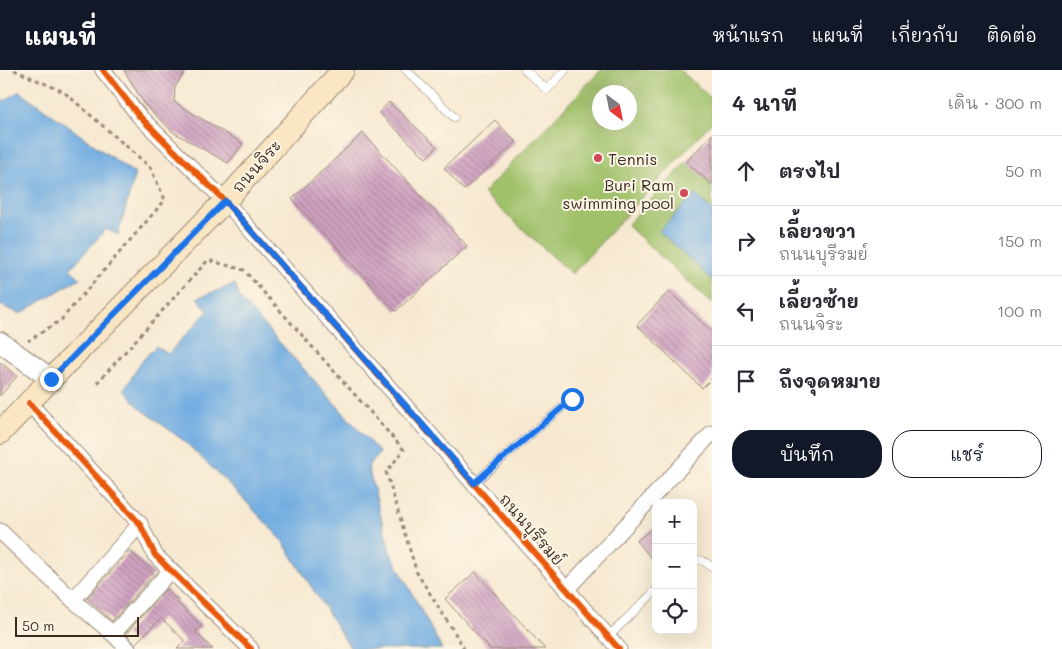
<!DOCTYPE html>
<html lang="th">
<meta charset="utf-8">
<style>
body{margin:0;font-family:Mali,"Playpen Sans Thai",sans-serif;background:#f7f7f7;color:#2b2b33}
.controls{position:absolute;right:15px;bottom:15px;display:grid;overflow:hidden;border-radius:10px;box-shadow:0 5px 20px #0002}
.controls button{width:45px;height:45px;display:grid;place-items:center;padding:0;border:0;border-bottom:1px solid #e1e1e2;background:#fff;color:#2b2b33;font:25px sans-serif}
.compass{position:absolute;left:592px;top:15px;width:45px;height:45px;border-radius:50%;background:#fff;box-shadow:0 5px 20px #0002;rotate:148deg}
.scale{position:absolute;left:15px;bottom:12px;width:124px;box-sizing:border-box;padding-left:5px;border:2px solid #3b2a1e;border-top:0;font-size:14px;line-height:18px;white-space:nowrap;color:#3b2a1e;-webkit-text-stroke:4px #fcf5e5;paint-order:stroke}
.stop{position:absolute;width:15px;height:15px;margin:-11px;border:4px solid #1a73e8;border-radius:50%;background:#fff}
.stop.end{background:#1a73e8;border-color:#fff;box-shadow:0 1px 5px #0008}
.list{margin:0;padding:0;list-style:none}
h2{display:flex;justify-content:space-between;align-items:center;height:65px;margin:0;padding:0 20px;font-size:21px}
h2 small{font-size:16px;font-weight:400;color:#7c7c81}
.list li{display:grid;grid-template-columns:32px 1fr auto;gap:15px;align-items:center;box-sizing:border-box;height:70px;padding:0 20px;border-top:1px solid #e1e1e2}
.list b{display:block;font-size:19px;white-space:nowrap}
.list p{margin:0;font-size:16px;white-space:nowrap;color:#7c7c81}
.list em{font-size:16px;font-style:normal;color:#7c7c81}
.actions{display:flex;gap:10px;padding:15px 20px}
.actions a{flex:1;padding:11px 0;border:1px solid #111827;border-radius:20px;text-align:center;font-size:18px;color:#111827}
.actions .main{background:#111827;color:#fff}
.icon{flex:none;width:28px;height:28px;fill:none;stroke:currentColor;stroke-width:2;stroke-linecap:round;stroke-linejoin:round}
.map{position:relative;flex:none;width:712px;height:579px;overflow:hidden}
header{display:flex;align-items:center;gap:30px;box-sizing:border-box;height:70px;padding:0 25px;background:#111827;color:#fff}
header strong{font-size:24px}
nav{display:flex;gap:28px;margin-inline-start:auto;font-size:18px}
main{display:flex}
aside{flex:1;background:#fff}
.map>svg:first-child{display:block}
</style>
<header>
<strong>แผนที่</strong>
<nav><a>หน้าแรก</a><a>แผนที่</a><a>เกี่ยวกับ</a><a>ติดต่อ</a></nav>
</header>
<main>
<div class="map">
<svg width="712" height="579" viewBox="0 0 712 579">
<defs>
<pattern id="building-back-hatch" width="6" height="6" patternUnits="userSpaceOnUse" patternTransform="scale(1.25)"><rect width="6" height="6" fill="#cfa2c1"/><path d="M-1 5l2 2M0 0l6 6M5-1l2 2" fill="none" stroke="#a9849c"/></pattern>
</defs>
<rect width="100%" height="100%" fill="#fcf5e5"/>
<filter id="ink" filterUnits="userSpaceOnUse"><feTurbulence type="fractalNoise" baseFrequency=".02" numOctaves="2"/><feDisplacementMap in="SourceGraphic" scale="10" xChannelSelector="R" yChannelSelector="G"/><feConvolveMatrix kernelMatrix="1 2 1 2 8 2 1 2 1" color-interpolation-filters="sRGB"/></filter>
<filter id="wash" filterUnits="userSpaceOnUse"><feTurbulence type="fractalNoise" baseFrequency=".0096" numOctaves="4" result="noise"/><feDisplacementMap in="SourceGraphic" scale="20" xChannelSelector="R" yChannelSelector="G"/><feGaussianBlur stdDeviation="1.12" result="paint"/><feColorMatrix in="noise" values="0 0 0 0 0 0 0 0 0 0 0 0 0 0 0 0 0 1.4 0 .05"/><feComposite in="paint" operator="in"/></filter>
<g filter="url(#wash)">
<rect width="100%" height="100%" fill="#f7e9d1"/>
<!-- grass -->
<g fill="#a0c16a" stroke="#6e7644" fill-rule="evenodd">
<path d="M 601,0 L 680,0 L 712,29 L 712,52 L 572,204 L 483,123 ZM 600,22 L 630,22 L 630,52 L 600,52 Z"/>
<path d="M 708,69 L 712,73 L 712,234 L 627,155 Z"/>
</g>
<!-- water -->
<g fill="#6face1" stroke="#556b80">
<path d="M 19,21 L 135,104 L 118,165 L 106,159 L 70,199 L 80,208 L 20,244 L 0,235 L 0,28 L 5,31 Z"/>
<path d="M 695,124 L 712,140 L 712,210 L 659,161 Z"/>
<path d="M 235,214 L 240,229 L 380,383 L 368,396 L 390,482 L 442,579 L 351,579 L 281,469 L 235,420 L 184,371 L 140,338 L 124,320 L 141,292 L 156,276 L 168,284 L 208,241 L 197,228 Z"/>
</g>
<g id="blocks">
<!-- building -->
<g fill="url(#building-back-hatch)">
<path d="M 124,0 L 186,0 L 175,17 L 174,32 L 243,74 L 228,93 L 173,62 L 145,35 Z"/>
<path d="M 389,32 L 437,77 L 426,88 L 379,43 Z"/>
<path d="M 495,50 L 516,72 L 464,120 L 444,98 Z"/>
<path d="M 363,63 L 467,176 L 396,241 L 292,129 Z"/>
<path d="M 712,64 L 712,115 L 686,92 Z"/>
<path d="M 669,221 L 712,262 L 712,308 L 702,318 L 637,255 Z"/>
<path d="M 0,292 L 17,306 L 0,326 Z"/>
<path d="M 656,455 L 656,494 L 637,471 Z"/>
<path d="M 130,481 L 154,504 L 112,551 L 87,528 Z"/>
<path d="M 475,502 L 545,579 L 490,579 L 445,529 Z"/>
<path d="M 166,519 L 178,531 L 177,532 L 202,556 L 195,562 L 213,579 L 177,579 L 185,571 L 161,548 L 135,574 L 126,564 Z"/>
</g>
</g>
</g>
<g filter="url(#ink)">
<use href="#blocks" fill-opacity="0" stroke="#998a78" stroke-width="1"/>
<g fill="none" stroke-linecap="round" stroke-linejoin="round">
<!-- service casing -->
<g stroke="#998a78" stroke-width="9">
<g id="service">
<path d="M 406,0 L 454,47"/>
<path d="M 525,0 L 547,20 L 565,0"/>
<path d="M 474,413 L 572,329"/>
<path d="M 693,491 C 700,488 707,492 712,498"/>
<path d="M 608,567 L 656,520"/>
</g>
</g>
<!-- minor casing -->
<g stroke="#998a78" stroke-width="17">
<g id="minor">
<path d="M 103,0 L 139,46 L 225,131 L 619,579"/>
<path d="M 29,333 L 140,454 L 155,485 L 251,579"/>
<path d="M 0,461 L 73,530 L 140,454"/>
<path d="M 566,520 L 712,363"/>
<path d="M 73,530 L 113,564 L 128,579"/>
<path d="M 113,564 L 171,500"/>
</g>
</g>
<!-- tertiary casing -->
<g stroke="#998a78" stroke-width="22">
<path id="tertiary" d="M 0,272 L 25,290 L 51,309"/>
</g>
<!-- secondary casing -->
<g stroke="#998a78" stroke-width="24">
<path id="secondary" d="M 0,363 L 51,309 L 225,131 L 343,0"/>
</g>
<!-- path -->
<g stroke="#998a78" stroke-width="3" stroke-dasharray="4 4" stroke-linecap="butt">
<path d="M 14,0 L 64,22 L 150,97 L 165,130 L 61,250 L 28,271"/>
<path d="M 97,313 L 208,190 L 244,200 L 404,380 L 386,402 L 417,503 L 458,568 L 464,579"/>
</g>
<!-- service -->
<use href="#service" stroke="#fff" stroke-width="8"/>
<!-- minor -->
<use href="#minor" stroke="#fff" stroke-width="15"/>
<!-- tertiary -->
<use href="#tertiary" stroke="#fff" stroke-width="20"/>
<!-- secondary -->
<use href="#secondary" stroke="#fbe6c4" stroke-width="22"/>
<!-- cycleway casing -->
<g stroke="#fcf5e5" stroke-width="9">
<g id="cycleway">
<path d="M 103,0 L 139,46 L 225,131 L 619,579"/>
<path d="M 29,333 L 140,454 L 155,485 L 251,579"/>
</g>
</g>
<!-- cycleway -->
<use href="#cycleway" stroke="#e8590c" stroke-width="6"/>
</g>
</g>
<g fill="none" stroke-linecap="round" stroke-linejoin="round" filter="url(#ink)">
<!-- route -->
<path stroke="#1a73e8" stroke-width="6" d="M 51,309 L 225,131 L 474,413 L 572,329"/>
</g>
<!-- markers -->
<g fill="#d1495b" stroke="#fcf5e5" stroke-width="2">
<circle cx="598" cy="88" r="5"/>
<circle cx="684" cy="123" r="5"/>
</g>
<g text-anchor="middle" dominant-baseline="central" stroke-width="4" stroke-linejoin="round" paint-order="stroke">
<!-- poi labels -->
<g font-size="16" fill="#3b2a1e" stroke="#fcf5e5" text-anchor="start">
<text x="608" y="88">Tennis</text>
<text x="674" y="114" text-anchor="end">Buri Ram<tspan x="674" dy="18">swimming pool</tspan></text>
</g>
<!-- street labels -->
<g font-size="16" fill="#3b2a1e" stroke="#fcf5e5">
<text transform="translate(256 96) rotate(-48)">ถนนจิระ</text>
<text transform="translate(532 459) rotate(49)">ถนนบุรีรมย์</text>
</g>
</g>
</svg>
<div class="controls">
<button>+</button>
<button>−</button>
<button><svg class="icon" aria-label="locate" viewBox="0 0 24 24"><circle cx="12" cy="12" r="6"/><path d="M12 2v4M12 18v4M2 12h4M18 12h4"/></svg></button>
</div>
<svg class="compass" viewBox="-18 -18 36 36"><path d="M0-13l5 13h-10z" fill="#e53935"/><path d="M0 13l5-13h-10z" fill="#7c7c81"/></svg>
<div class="scale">50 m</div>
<div class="stop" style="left:572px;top:329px"></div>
<div class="stop end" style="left:51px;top:309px"></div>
</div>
<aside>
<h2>4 นาที<small>เดิน · 300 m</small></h2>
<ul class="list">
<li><svg class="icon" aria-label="ahead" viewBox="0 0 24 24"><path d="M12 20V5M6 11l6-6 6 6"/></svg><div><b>ตรงไป</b></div><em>50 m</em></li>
<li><svg class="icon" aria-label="right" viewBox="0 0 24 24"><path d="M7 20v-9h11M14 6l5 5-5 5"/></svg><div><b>เลี้ยวขวา</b><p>ถนนบุรีรมย์</p></div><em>150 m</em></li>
<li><svg class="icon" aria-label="left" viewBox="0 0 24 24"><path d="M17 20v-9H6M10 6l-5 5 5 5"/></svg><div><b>เลี้ยวซ้าย</b><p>ถนนจิระ</p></div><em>100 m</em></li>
<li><svg class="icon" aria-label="arrive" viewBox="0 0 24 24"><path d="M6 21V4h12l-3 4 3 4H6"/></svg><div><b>ถึงจุดหมาย</b></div></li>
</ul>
<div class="actions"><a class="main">บันทึก</a><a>แชร์</a></div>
</aside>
</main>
